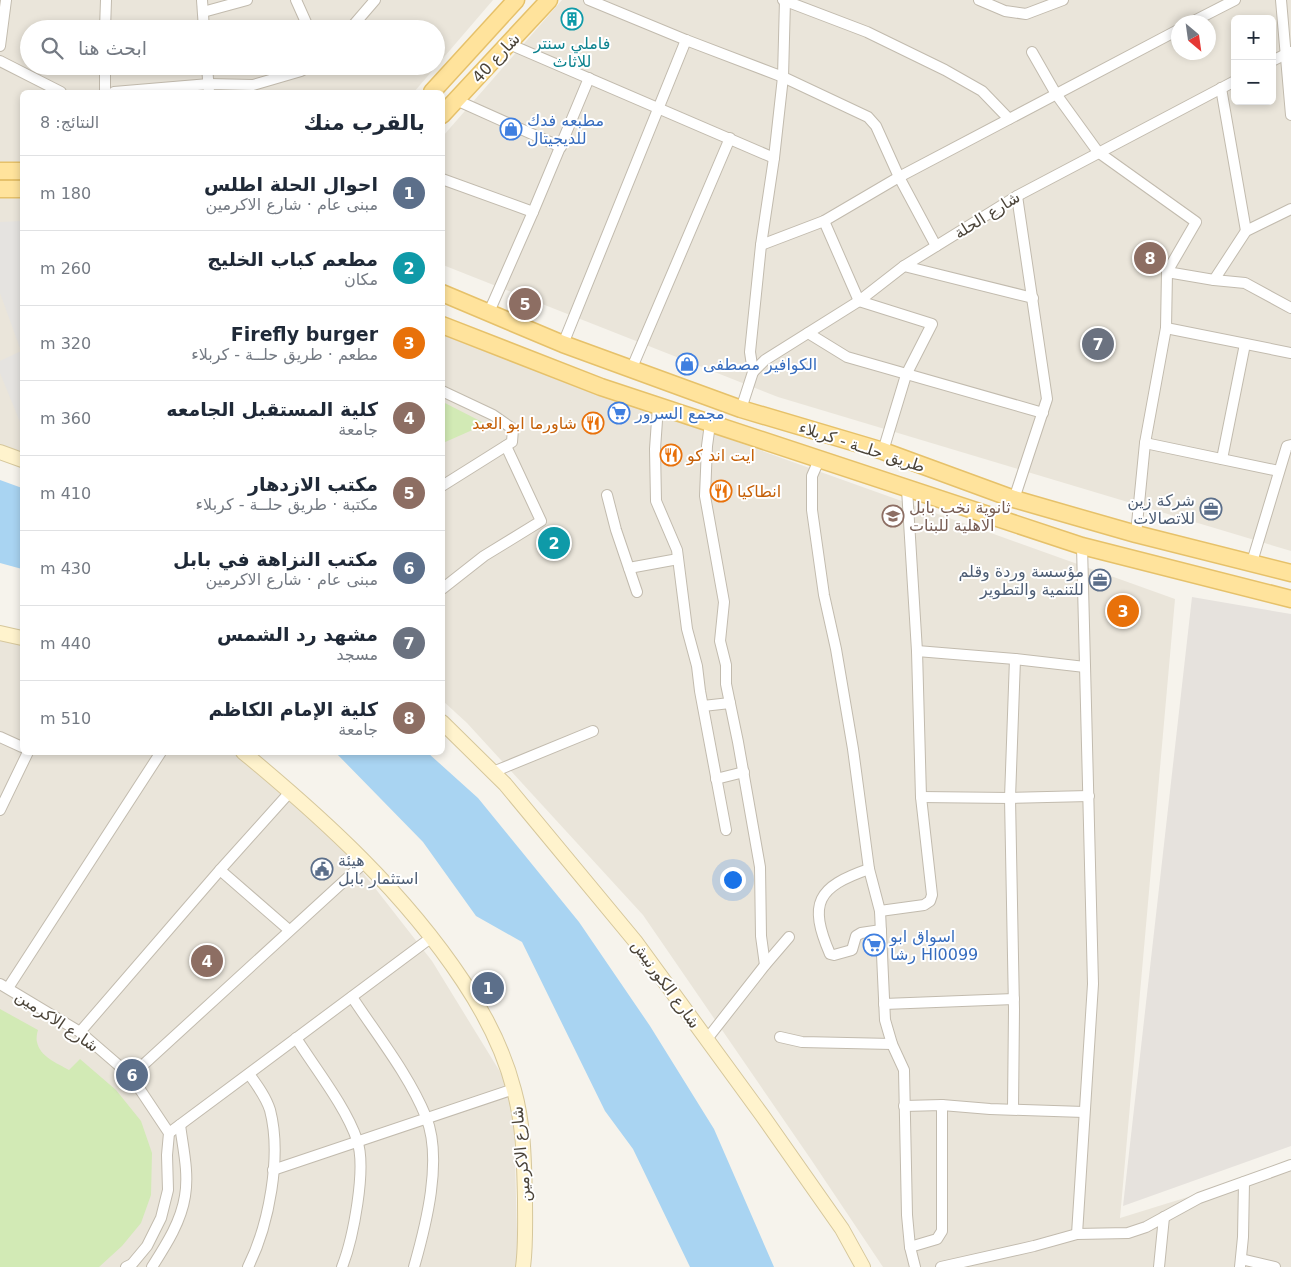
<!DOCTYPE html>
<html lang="ar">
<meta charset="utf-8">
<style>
body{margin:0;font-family:"DejaVu Sans","Noto Naskh Arabic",sans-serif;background:#f6f6f7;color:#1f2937;direction:rtl}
.controls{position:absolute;right:15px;top:15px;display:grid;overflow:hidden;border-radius:8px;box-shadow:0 2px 8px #0003}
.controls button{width:45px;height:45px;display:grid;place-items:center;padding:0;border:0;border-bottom:1px solid #e0e1e3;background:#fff;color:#1f2937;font:25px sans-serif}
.compass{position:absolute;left:1171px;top:15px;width:45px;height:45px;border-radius:50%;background:#fff;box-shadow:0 2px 8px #0003;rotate:151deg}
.you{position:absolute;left:732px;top:879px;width:18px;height:18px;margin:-12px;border:4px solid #fff;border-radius:50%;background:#1a73e8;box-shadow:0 0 0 8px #1a73e833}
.badge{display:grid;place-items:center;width:32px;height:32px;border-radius:50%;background:#ea580c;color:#fff;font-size:16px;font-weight:700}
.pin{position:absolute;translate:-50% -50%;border:2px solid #fff;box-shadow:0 1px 5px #0006}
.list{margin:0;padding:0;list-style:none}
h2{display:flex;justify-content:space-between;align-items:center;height:65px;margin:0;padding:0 20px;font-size:21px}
h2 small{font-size:16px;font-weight:400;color:#747a83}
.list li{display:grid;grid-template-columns:32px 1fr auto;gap:15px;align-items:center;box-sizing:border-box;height:75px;padding:0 20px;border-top:1px solid #e0e1e3}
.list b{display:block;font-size:19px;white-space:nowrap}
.list p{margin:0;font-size:16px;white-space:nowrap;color:#747a83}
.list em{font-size:16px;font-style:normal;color:#747a83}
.icon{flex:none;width:28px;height:28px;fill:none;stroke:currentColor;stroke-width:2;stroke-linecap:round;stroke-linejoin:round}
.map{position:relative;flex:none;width:1291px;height:1267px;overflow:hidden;direction:ltr}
.search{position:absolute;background:#fff;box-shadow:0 2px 8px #0003;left:20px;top:20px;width:425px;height:55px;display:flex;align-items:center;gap:12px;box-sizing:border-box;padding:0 18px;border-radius:28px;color:#747a83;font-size:19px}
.panel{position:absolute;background:#fff;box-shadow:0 2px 8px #0003;left:20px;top:90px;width:425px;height:665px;border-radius:8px;direction:rtl}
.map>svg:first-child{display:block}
</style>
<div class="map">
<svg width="1291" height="1267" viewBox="0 0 1291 1267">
<rect width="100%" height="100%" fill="#f6f3ec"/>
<!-- residential -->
<g fill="#eae5da" fill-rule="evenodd">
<path d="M 0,0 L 493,0 L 414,92 L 22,92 L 22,185 L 0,182 ZM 29,29 L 436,29 L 436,66 L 29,66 Z"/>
<path d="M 562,0 L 1291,0 L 1291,551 L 778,397 L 443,265 L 443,136 ZM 1235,19 L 1272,19 L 1272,101 L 1235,101 ZM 1178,22 L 1208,22 L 1208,52 L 1178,52 Z"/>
<path d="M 0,198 L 22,198 L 22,458 L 0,452 Z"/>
<path d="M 443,330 L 634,405 L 1175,599 L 1120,1218 L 1291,1165 L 1291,1267 L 883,1267 L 810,1158 L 643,915 L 467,723 L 443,701 Z"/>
<path d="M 0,634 L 22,641 L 22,752 L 249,753 L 321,819 L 432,961 L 513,1093 L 518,1267 L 0,1267 Z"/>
</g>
<!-- industrial -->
<path fill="#e6e2dd" d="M 1192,597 L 1291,614 L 1291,1146 L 1123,1206 Z"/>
<!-- green -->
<g fill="#d2eab5">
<path d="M 443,402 L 486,424 L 443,443 Z"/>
<path d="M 0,1009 L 38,1030 C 37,1033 36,1039 37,1042 C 40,1057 57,1063 69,1070 L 80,1059 L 116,1090 L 141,1121 L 152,1153 L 151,1195 L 141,1223 L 122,1246 L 99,1267 L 0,1267 Z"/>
</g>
<!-- parking -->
<path fill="#e5e3e0" d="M 22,221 L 22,421 L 20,422 L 0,373 L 0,361 L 21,351 L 0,293 L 0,222 Z"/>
<!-- water -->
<g fill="#a9d4f2">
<path d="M 0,480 L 22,488 L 22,569 L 0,563 Z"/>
<path d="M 336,753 L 428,753 L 478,798 L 579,922 L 650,1026 L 714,1129 L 774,1267 L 690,1267 L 633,1149 L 605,1111 L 522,942 L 476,916 L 423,842 Z"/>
</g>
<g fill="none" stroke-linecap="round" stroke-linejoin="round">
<!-- street casing -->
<g stroke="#c2bbae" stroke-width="12">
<g id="street">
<path d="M 202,0 L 204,29"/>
<path d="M 296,0 L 309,29"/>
<path d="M 589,0 L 686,40 L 783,77 L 868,117 L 876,126 L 899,177 L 936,246"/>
<path d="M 783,0 L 867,32 L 945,70 L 982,91 L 1009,119"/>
<path d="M 979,0 L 1005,11 L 1026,14 L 1063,0"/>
<path d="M 1281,0 L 1291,115"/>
<path d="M 203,12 L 247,0"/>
<path d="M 1192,22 L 1235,0"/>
<path d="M 105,29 L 106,0"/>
<path d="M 350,29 L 375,0"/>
<path d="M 509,44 L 774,158"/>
<path d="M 0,46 L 6,0"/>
<path d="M 1032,52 L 1056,94 L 1098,152 L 1196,222 L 1167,272 L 1166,328 L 1145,443 L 1136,534"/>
<path d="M 0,61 L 61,92"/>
<path d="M 1272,61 L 1290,52"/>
<path d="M 207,66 L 209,92"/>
<path d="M 1221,88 L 1246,231"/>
<path d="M 105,92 L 105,66"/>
<path d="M 114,92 L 209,84 L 253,85 L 301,71 L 310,66"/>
<path d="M 456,100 L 561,147"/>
<path d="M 442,179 L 533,212"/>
<path d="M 824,221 L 859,301 L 932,324 L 906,375 L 883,451"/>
<path d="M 761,245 L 824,221 L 899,177 L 1178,30"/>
<path d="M 904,266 L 1033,298"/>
<path d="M 1167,272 L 1214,280 L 1245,283 L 1291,308"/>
<path d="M 1214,280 L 1246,231 L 1291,209"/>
<path d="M 489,312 L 533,212 L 589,78"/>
<path d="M 1166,328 L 1291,353"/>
<path d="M 808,333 L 847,357 L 1043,413"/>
<path d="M 563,344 L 686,40"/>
<path d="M 631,370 L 730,138"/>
<path d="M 753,372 L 765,360 L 859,301 L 904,266 L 1017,196 L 1235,81"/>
<path d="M 442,391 L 493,415 L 513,429 L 512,442 L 442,486"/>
<path d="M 658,406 L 655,449 L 656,501 L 677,550 L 687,629 L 697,666 L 700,691 L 726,830"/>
<path d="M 741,409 L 753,372 L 750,352 L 761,245 L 774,158 L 783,77 L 785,0"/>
<path d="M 710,424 L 707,446 L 705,496 L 724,602 L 720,641 L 726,665 L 726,684 L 738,742 L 760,867 L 761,936 L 765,965"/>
<path d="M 1145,443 L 1279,471"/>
<path d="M 1222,459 L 1245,344"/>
<path d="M 819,460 L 812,476 L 812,510 L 824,595 L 836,649 L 853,749 L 869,869 L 880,911 L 885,1020 L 892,1044 L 904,1070 L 907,1215 L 910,1247 L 915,1267"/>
<path d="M 607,495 L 616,530 L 637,592"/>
<path d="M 1014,499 L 1047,399 L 1017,196"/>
<path d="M 1252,562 L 1287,446 L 1291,445"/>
<path d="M 629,568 L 678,559"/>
<path d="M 442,589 L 484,556 L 541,521 L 506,446"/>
<path d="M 917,651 L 1015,659 L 1085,667"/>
<path d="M 703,706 L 730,703"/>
<path d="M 0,737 L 22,747"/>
<path d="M 493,772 L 593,731"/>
<path d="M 716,779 L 744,772"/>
<path d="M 921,797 L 1010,798 L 1089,796"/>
<path d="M 0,810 L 28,752"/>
<path d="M 869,869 C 817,887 808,903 830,954 L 834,955 L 852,950 L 856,936 L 861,933 L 881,930"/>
<path d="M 220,870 L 289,930"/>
<path d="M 880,911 L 924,905 L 930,901 L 932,895 L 921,797 L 917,651 L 907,489"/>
<path d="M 0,984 L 80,1032 L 131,1076 L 169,1133 L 167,1155 L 168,1190 L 161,1218 L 147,1246 L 132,1264 L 126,1267"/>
<path d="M 8,988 L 161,752"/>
<path d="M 352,997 C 377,1035 409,1075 426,1117 C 443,1159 426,1225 414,1267"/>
<path d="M 884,1004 L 1014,999"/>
<path d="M 80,1032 L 220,870 L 290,792"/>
<path d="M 780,1037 L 802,1042 L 892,1044"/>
<path d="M 296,1038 C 315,1068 346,1107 357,1140 C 367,1168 353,1239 342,1267"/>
<path d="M 707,1039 L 765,965 L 789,937"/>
<path d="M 131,1076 L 366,861"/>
<path d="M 904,1106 L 942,1105 L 990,1109 L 1084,1112"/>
<path d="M 1013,1109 L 1014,1009 L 1010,798 L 1015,659"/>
<path d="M 169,1133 L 432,937"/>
<path d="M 273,1170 L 514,1089"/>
<path d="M 1077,1234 L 1093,984 L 1082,546"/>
<path d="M 910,1247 L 937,1239 L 942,1231 L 942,1105"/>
<path d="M 1241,1259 L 1275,1267"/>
<path d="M 152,1267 C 166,1245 181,1222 185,1196 C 189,1173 183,1148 180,1125"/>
<path d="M 248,1267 C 269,1225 282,1156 270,1110 C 266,1097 257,1085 249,1074"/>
<path d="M 941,1267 L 1034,1246 L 1077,1234 L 1128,1233 L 1146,1227 L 1199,1198 L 1291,1165"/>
<path d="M 1159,1267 L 1164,1217"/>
<path d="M 1240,1267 L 1243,1237 L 1244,1182"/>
</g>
</g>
<!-- secondary casing -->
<g stroke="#d6c79b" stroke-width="16">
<g id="secondary">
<path d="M 0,452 L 22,460"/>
<path d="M 0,633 L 22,638"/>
<path d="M 442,722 L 505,784 L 635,941 L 762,1115 L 842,1229 L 863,1267"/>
<path d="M 243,752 C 325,820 404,892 463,981 C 485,1014 504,1051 514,1090 C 524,1126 524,1162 525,1199 C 525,1222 526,1245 523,1267"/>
</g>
</g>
<!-- primary casing -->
<g stroke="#e6c16a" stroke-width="19">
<g id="primary">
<path d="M 432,92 L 516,0"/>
<path d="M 442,115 L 549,0"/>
<path d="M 0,171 L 22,171"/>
<path d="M 0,189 L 22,189"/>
<path d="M 442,293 L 563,344 L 741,409 L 883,451 L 1014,499 L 1136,534 L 1291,573"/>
<path d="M 442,325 L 601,387 L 1082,546 L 1291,599"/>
</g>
</g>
<!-- street -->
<use href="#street" stroke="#fff" stroke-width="10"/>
<!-- secondary -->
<use href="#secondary" stroke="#fff3cd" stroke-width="14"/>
<!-- primary -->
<use href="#primary" stroke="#ffe39c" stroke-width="16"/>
</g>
<!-- icons -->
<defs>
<g id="building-ring" transform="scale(1.125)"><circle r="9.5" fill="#fff" stroke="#0f9aa8" stroke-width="1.5"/><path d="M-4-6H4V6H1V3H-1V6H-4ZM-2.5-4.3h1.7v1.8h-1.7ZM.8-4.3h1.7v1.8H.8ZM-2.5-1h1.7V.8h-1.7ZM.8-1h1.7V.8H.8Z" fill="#0f9aa8"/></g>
<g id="shop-ring" transform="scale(1.125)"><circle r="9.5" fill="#fff" stroke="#3f7fe0" stroke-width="1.5"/><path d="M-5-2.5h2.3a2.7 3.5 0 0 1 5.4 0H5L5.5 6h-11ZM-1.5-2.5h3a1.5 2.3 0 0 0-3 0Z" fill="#3f7fe0"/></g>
<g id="supermarket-ring" transform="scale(1.125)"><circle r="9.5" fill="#fff" stroke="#3f7fe0" stroke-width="1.5"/><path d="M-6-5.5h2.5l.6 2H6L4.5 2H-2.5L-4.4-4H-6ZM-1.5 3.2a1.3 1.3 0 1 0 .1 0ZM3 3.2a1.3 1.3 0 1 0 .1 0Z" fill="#3f7fe0"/></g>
<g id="restaurant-ring" transform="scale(1.125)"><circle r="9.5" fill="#fff" stroke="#e8710a" stroke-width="1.5"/><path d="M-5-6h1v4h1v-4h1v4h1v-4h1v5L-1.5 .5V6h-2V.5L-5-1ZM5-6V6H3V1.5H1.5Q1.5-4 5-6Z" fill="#e8710a"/></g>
<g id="office-ring" transform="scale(1.125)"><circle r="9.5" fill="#fff" stroke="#5c6f8a" stroke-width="1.5"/><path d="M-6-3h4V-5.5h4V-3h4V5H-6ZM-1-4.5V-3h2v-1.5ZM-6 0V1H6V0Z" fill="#5c6f8a"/></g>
<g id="school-ring" transform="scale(1.125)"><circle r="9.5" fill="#fff" stroke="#8d6e63" stroke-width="1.5"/><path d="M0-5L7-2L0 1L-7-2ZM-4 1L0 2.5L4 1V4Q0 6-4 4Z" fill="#8d6e63"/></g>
<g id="civic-ring" transform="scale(1.125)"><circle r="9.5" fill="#fff" stroke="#5c6f8a" stroke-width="1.5"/><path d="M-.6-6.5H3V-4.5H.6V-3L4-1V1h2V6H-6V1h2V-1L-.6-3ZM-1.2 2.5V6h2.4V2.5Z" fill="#5c6f8a"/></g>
</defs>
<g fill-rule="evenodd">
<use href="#building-ring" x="572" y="19"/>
<use href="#shop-ring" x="511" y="129"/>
<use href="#shop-ring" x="687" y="364"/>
<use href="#supermarket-ring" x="619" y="413"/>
<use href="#restaurant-ring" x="593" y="423"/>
<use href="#restaurant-ring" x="671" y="455"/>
<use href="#restaurant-ring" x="721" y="491"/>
<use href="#office-ring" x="1211" y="509"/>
<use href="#school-ring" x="893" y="516"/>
<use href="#office-ring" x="1100" y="580"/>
<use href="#civic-ring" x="322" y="869"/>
<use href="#supermarket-ring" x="874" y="945"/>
</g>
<g text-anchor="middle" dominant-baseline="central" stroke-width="4" stroke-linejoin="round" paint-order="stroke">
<!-- culture labels -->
<g font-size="16" fill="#0d838f" stroke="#fff">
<text x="572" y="43">فاملي سنتر<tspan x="572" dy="18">للاثاث</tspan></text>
</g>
<!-- street labels -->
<g font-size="16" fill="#4b4439" stroke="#fff">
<text transform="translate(496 58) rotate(-47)">شارع 40</text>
<text transform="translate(987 215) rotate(-32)">شارع الحلة</text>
<text transform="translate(862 447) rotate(18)">طريق حلــة - كربلاء</text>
<text transform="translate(666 984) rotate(54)">شارع الكورنيش</text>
<text transform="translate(57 1021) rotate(34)">شارع الاكرمين</text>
<text transform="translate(521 1154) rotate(-95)">شارع الاكرمين</text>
</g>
<!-- shop labels -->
<g font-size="16" fill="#366cbe" stroke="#fff" text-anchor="start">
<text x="527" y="120">مطبعه فدك<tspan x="527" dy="18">للديجيتال</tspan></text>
<text x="703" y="364">الكوافير مصطفى</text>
<text x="635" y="413">مجمع السرور</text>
<text x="890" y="936">اسواق ابو<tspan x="890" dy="18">رشا Hl0099</tspan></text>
</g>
<!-- food labels -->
<g font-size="16" fill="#c56008" stroke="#fff" text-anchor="start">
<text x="577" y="423" text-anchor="end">شاورما ابو العبد</text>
<text x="687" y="455">ايت اند كو</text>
<text x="737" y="491">انطاكيا</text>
</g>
<!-- service labels -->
<g font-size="16" fill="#4e5e75" stroke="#fff" text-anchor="end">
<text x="1195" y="500">شركة زين<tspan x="1195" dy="18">للاتصالات</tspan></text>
<text x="1084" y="571">مؤسسة وردة وقلم<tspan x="1084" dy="18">للتنمية والتطوير</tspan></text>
<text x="338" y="860" text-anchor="start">هيئة<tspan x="338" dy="18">استثمار بابل</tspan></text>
</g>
<!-- education labels -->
<g font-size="16" fill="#785e54" stroke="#fff" text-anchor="start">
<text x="909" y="507">ثانوية نخب بابل<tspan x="909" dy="18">الاهلية للبنات</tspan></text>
</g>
</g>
</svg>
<div class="controls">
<button>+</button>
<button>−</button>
</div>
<svg class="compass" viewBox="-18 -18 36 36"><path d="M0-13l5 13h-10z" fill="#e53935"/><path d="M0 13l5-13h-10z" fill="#747a83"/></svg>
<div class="you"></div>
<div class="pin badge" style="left:488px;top:988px;background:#5c6f8a">1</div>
<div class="pin badge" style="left:554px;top:543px;background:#0f9aa8">2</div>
<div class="pin badge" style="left:1123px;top:611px;background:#e8710a">3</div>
<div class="pin badge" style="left:207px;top:961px;background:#8d6e63">4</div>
<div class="pin badge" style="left:525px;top:304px;background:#8d6e63">5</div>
<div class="pin badge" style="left:132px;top:1075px;background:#5c6f8a">6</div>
<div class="pin badge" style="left:1098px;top:344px;background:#6b7280">7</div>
<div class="pin badge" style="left:1150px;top:258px;background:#8d6e63">8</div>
<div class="search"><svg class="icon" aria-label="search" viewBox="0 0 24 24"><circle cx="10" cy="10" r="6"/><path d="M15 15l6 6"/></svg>ابحث هنا</div>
<section class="panel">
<h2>بالقرب منك<small>النتائج: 8</small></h2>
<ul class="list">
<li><span class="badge" style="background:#5c6f8a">1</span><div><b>احوال الحلة اطلس</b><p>مبنى عام · شارع الاكرمين</p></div><em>180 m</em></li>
<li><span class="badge" style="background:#0f9aa8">2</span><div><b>مطعم كباب الخليج</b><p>مكان</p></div><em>260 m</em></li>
<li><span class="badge" style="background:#e8710a">3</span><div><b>Firefly burger</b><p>مطعم · طريق حلــة - كربلاء</p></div><em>320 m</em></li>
<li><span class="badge" style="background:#8d6e63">4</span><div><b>كلية المستقبل الجامعه</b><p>جامعة</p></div><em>360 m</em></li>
<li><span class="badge" style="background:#8d6e63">5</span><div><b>مكتب الازدهار</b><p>مكتبة · طريق حلــة - كربلاء</p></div><em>410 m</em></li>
<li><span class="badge" style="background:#5c6f8a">6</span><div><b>مكتب النزاهة في بابل</b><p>مبنى عام · شارع الاكرمين</p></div><em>430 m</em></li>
<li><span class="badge" style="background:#6b7280">7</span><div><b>مشهد رد الشمس</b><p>مسجد</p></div><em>440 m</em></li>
<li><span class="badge" style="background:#8d6e63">8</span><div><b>كلية الإمام الكاظم</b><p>جامعة</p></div><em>510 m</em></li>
</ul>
</section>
</div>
